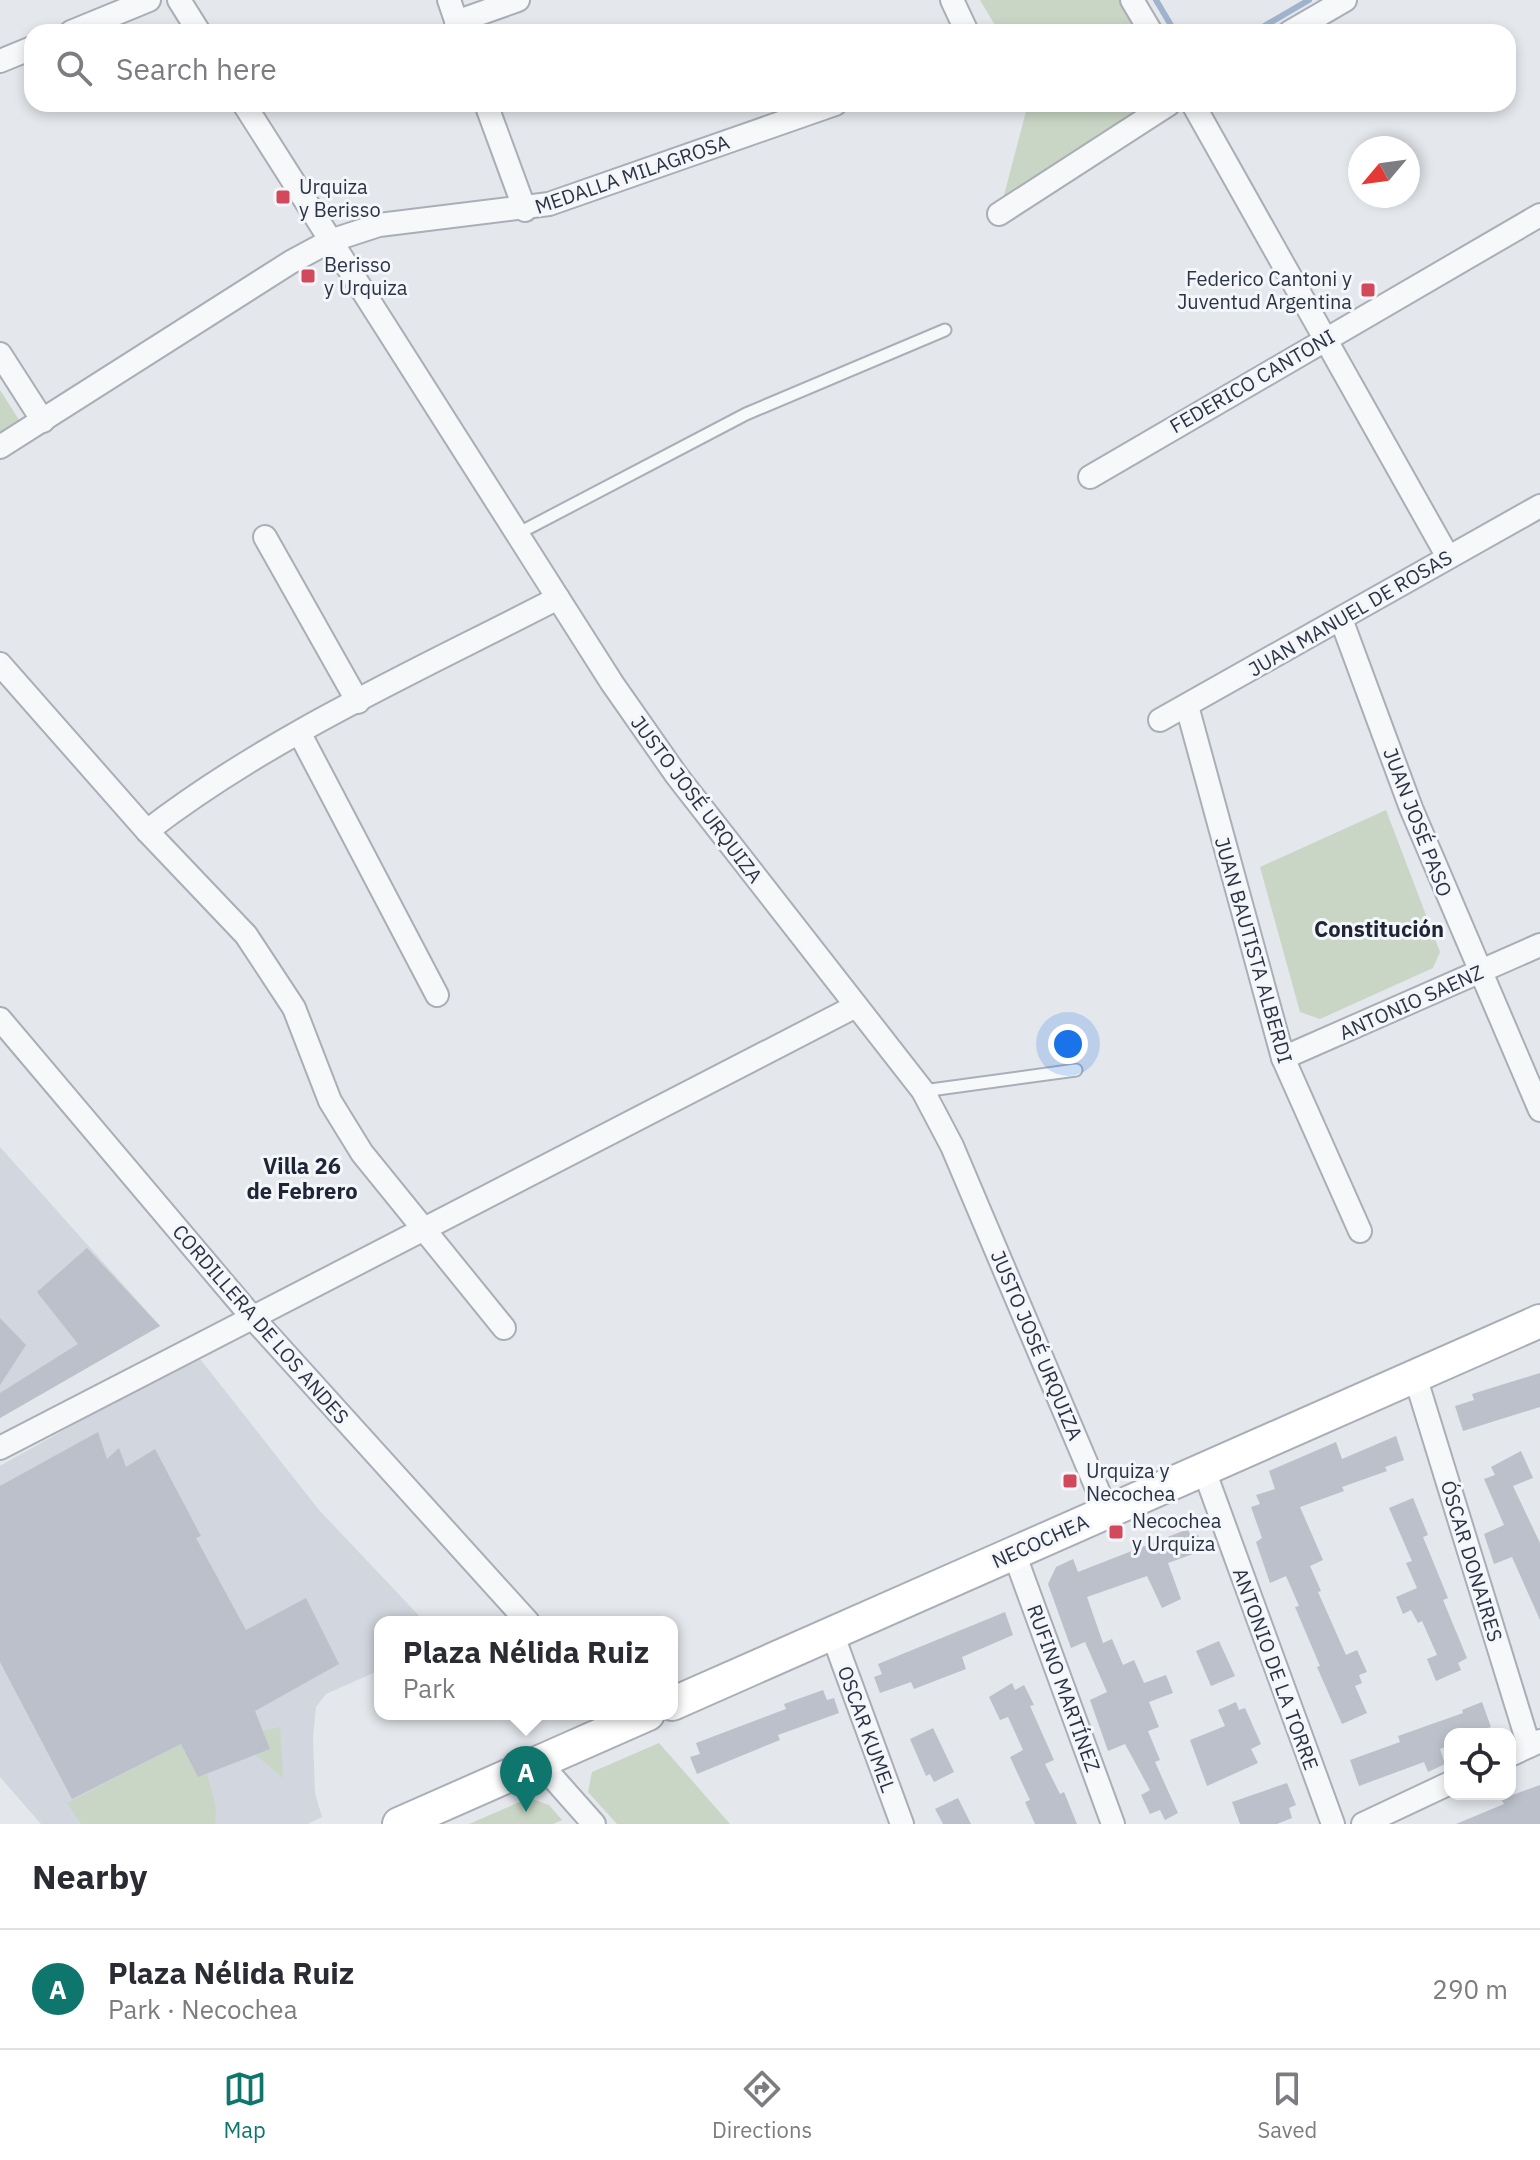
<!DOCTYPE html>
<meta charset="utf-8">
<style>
body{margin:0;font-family:"IBM Plex Sans",sans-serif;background:#f2f2f3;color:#2b2b33}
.controls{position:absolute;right:24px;bottom:24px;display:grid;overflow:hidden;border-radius:16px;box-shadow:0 4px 12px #0003}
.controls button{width:72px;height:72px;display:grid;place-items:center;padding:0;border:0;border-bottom:2px solid #e1e1e2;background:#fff;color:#2b2b33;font:40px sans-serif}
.compass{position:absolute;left:1348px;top:136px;width:72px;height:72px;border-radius:50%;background:#fff;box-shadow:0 4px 12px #0003;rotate:241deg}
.you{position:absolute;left:1068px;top:1044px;width:28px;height:28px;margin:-20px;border:6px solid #fff;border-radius:50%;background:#1a73e8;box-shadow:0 0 0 12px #1a73e833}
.badge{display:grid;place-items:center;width:52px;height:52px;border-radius:50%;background:#0f766e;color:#fff;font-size:26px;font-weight:700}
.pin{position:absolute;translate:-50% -66px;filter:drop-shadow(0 2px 4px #0008)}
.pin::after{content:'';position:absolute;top:42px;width:28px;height:24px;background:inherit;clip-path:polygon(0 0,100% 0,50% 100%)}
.popup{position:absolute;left:374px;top:1616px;width:304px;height:104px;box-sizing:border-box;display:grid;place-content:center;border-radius:16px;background:#fff;filter:drop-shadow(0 2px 6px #0005);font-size:26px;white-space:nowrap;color:#7c7c81}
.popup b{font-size:30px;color:#2b2b33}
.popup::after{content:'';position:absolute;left:50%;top:100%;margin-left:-16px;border:16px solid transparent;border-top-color:#fff}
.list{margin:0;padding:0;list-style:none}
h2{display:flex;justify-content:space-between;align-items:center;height:104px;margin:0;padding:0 32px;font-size:34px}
h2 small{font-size:26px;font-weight:400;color:#7c7c81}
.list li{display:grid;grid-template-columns:52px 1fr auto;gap:24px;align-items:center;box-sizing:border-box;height:120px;padding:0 32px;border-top:2px solid #e1e1e2}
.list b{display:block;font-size:30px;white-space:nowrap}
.list p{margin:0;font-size:26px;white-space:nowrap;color:#7c7c81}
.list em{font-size:26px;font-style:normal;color:#7c7c81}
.icon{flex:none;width:44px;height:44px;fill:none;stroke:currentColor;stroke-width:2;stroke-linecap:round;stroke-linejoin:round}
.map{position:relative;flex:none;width:1540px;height:1824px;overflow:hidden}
.search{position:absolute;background:#fff;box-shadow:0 4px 12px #0003;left:24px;right:24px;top:24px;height:88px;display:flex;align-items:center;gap:20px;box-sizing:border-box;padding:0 28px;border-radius:24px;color:#7c7c81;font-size:30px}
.sheet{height:224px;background:#fff}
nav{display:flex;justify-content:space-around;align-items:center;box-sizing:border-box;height:112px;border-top:2px solid #e1e1e2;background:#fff;font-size:22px;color:#7c7c81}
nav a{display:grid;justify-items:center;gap:4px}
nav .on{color:#0f766e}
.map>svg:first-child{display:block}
</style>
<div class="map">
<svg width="1540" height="1824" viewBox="0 0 1540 1824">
<rect width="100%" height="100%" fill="#e4e7ec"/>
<!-- built -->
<g fill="#d2d6de">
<path d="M 0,1147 L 160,1326 L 0,1418 Z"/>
<path d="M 197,1355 L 319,1510 L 425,1622 L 380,1622 L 380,1670 L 326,1694 L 316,1707 L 313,1737 L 315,1793 L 322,1817 L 308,1824 L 41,1824 L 0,1777 L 0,1466 Z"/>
</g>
<!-- green -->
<g fill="#c9d6c5">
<path d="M 980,0 L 1123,0 L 1145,32 L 999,32 Z"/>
<path d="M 1028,104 L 1169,104 L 999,214 Z"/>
<path d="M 0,390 L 21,423 L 0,436 Z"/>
<path d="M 1386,810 L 1440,952 L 1433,968 L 1320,1019 L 1300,1012 L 1260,867 Z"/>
<path d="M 280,1727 L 283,1778 L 256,1755 L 270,1749 L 263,1731 Z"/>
<path d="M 659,1743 L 730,1824 L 617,1824 L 588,1792 L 592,1772 Z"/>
<path d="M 181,1744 L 198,1776 L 207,1774 L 216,1808 L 215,1824 L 81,1824 L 67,1803 Z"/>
<path d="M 529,1798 L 549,1805 L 562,1820 L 553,1824 L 469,1824 Z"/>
</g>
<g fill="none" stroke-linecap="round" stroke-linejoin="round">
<!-- stream -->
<g stroke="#9fb4cc" stroke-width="6">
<path d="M 1156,0 L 1175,32"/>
<path d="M 1254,32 L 1309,0"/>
</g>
</g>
<!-- building -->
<g fill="#bbc0ca">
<path d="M 87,1248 L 160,1326 L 0,1418 L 0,1393 L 78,1344 L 37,1292 Z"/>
<path d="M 0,1318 L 26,1345 L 0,1385 Z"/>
<path d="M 1540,1373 L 1540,1407 L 1463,1431 L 1455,1406 L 1474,1400 L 1472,1394 Z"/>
<path d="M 98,1432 L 107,1459 L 119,1448 L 126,1467 L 155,1449 L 201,1536 L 196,1538 L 246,1630 L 306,1598 L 339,1664 L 255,1711 L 270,1749 L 198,1777 L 181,1744 L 72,1799 L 0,1662 L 0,1486 Z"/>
<path d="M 1396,1436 L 1404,1460 L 1385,1467 L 1387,1471 L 1342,1487 L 1344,1491 L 1300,1507 L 1323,1560 L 1310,1566 L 1321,1591 L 1318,1592 L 1346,1655 L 1357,1650 L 1367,1672 L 1359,1675 L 1362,1683 L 1355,1686 L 1367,1713 L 1342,1724 L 1317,1667 L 1320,1666 L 1295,1607 L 1299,1606 L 1286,1576 L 1270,1583 L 1256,1542 L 1262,1538 L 1251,1507 L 1260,1504 L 1256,1495 L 1275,1489 L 1269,1471 L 1336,1442 L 1342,1459 Z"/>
<path d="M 1521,1451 L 1533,1478 L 1513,1486 L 1540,1543 L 1540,1620 L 1512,1557 L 1494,1564 L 1484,1534 L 1504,1525 L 1484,1479 L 1495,1475 L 1491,1467 Z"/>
<path d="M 1413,1498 L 1428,1535 L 1423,1537 L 1448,1598 L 1443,1600 L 1467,1658 L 1458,1663 L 1461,1670 L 1436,1681 L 1427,1659 L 1437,1655 L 1422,1621 L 1418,1623 L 1411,1610 L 1403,1614 L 1396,1597 L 1417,1588 L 1406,1563 L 1412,1561 L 1389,1508 Z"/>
<path d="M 1188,1529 L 1191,1537 L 1198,1535 L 1204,1550 L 1168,1563 L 1181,1599 L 1162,1608 L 1147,1576 L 1087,1597 L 1103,1643 L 1112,1639 L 1123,1665 L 1134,1660 L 1144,1683 L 1166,1675 L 1173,1693 L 1149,1702 L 1159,1727 L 1148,1731 L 1160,1760 L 1155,1762 L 1178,1813 L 1165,1820 L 1160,1810 L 1150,1814 L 1141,1795 L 1150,1790 L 1125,1744 L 1108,1751 L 1090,1700 L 1107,1692 L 1085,1642 L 1071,1648 L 1048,1584 L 1056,1567 L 1073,1559 L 1078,1572 Z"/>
<path d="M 1005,1612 L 1013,1635 L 962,1657 L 966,1669 L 914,1689 L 911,1682 L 880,1693 L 874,1677 L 882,1674 L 878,1664 Z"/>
<path d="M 1219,1641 L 1235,1676 L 1211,1686 L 1196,1651 Z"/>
<path d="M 1012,1683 L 1015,1690 L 1024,1685 L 1034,1705 L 1030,1706 L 1054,1760 L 1045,1764 L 1060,1794 L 1064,1792 L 1077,1824 L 1035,1824 L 1025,1802 L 1030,1800 L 1010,1757 L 1023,1750 L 1008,1717 L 1000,1720 L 989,1697 Z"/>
<path d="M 823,1690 L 827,1700 L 834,1698 L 839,1713 L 778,1735 L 780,1740 L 697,1774 L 690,1757 L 700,1754 L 696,1743 L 786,1709 L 784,1704 Z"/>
<path d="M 1236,1702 L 1239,1710 L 1245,1708 L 1261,1744 L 1251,1749 L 1258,1763 L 1207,1786 L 1190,1740 L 1225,1726 L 1218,1710 Z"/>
<path d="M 1482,1702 L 1491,1727 L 1471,1734 L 1450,1734 L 1450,1745 L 1440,1749 L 1445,1764 L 1428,1772 L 1424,1762 L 1359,1786 L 1350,1760 L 1400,1742 L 1398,1736 L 1463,1713 L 1462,1710 Z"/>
<path d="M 933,1728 L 954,1772 L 934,1782 L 930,1774 L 926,1776 L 910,1739 Z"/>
<path d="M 1287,1783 L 1296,1805 L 1289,1808 L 1292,1818 L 1277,1824 L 1240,1824 L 1232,1802 Z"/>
<path d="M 1540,1785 L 1540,1824 L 1456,1824 L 1504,1804 L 1501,1799 Z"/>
<path d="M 958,1798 L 971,1824 L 943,1824 L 935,1809 Z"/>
</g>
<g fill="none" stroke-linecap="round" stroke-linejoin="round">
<!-- lane casing -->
<g stroke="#a9aeb7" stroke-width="15">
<g id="lane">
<path d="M 519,533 L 746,414 L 945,330"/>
<path d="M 923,1091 L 1076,1070"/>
</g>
</g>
<!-- street casing -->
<g stroke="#a9aeb7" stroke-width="26">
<g id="street">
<path d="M 179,0 L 199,32"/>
<path d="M 449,0 L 460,32"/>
<path d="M 952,0 L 967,32"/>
<path d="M 1132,0 L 1151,32"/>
<path d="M 456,22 L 518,0"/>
<path d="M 71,32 L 149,0"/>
<path d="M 1290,32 L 1345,0"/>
<path d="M 0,61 L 32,48"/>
<path d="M 244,104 L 612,683 L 677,776 L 923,1091 L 952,1146 L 1107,1512"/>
<path d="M 486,104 L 525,210"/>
<path d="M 1193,104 L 1448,557"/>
<path d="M 999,214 L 1169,104"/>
<path d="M 0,354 L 43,421"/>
<path d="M 0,447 L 291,262 L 330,241 L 379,225 L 549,204 L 835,104"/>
<path d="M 1090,477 L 1540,215"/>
<path d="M 265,537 L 358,702"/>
<path d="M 1341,619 L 1411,808 L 1540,1110"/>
<path d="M 0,664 L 147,831 L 246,935 L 294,1008 L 330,1101 L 362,1153 L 504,1328"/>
<path d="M 1187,706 L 1283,1058 L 1360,1231"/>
<path d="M 1160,720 L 1540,506"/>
<path d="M 300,734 L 437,995"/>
<path d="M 147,831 C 270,736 419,670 558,598"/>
<path d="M 0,1019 L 252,1317 L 528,1622"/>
<path d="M 1283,1058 L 1540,945"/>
<path d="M 1415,1376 L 1529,1746"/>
<path d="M 0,1448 L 856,1006"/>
<path d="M 1204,1470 L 1333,1824"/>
<path d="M 1014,1553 L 1113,1824"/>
<path d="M 832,1633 L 902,1824"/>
<path d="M 1510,1755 L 1540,1741"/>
<path d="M 539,1762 L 594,1824"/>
<path d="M 1363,1824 L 1450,1783"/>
</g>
</g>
<!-- secondary casing -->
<g stroke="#a9aeb7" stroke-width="36">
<g id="secondary">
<path d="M 672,1704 L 1540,1321"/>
<path d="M 399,1824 L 648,1714"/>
</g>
</g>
<!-- lane -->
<use href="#lane" stroke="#f7f8fa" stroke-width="11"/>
<!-- street -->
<use href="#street" stroke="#f7f8fa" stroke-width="22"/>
<!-- secondary -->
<use href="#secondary" stroke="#fff" stroke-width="32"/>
</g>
<!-- markers -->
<g fill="#d1495b" stroke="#f4f6f9" stroke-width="3">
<rect x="275" y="189" width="16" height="16" rx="4"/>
<rect x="300" y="268" width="16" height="16" rx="4"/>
<rect x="1360" y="282" width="16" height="16" rx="4"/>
<rect x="1062" y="1473" width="16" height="16" rx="4"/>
<rect x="1108" y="1524" width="16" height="16" rx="4"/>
</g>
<g text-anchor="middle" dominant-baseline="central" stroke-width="6" stroke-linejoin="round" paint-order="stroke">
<!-- street labels -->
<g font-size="20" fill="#2b3445" stroke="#f4f6f9">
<text transform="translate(632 174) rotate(-19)">MEDALLA MILAGROSA</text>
<text transform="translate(1252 381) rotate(-30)">FEDERICO CANTONI</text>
<text transform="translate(1350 613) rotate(-30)">JUAN MANUEL DE ROSAS</text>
<text transform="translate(697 799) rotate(53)">JUSTO JOSÉ URQUIZA</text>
<text transform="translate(1418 822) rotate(69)">JUAN JOSÉ PASO</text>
<text transform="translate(1254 950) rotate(74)">JUAN BAUTISTA ALBERDI</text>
<text transform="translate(1411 1002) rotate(-24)">ANTONIO SAENZ</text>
<text transform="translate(261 1324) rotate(49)">CORDILLERA DE LOS ANDES</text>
<text transform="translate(1037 1345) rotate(67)">JUSTO JOSÉ URQUIZA</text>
<text transform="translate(1040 1541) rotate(-24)">NECOCHEA</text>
<text transform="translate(1472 1561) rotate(73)">ÓSCAR DONAIRES</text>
<text transform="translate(1276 1669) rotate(70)">ANTONIO DE LA TORRE</text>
<text transform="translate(1064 1688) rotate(70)">RUFINO MARTÍNEZ</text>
<text transform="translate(867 1729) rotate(70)">OSCAR KUMEL</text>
</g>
<!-- poi labels -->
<g font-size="20" fill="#2b3445" stroke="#f4f6f9" text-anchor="start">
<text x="299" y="186">Urquiza<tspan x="299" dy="23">y Berisso</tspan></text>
<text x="324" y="264">Berisso<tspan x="324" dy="23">y Urquiza</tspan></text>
<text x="1352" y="278" text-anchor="end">Federico Cantoni y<tspan x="1352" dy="23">Juventud Argentina</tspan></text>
<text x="1086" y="1470">Urquiza y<tspan x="1086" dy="23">Necochea</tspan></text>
<text x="1132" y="1520">Necochea<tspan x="1132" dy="23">y Urquiza</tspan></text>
</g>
<!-- neighbourhood labels -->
<g font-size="22" font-weight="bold" fill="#1d2536" stroke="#f4f6f9">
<text x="1379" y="928">Constitución</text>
<text x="302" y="1165">Villa 26<tspan x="302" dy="25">de Febrero</tspan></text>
</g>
</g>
</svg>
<div class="controls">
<button><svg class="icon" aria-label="locate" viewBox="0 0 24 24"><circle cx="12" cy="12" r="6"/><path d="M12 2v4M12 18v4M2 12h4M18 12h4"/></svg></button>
</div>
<svg class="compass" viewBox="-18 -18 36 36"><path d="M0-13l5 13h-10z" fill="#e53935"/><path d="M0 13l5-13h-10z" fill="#7c7c81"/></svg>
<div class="you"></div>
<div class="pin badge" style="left:526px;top:1812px">A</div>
<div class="popup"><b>Plaza Nélida Ruiz</b>Park</div>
<div class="search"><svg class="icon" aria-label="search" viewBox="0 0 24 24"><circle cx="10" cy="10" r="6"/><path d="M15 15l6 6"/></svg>Search here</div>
</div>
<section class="sheet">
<h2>Nearby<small></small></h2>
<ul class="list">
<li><span class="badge">A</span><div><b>Plaza Nélida Ruiz</b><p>Park · Necochea</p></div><em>290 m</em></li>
</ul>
</section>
<nav>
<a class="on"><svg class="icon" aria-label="map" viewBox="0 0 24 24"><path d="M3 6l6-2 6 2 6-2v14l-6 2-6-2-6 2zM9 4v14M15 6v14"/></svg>Map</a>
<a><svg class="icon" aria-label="directions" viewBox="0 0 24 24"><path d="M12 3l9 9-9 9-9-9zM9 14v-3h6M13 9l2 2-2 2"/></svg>Directions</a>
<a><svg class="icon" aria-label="saved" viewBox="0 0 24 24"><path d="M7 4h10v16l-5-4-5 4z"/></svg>Saved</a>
</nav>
